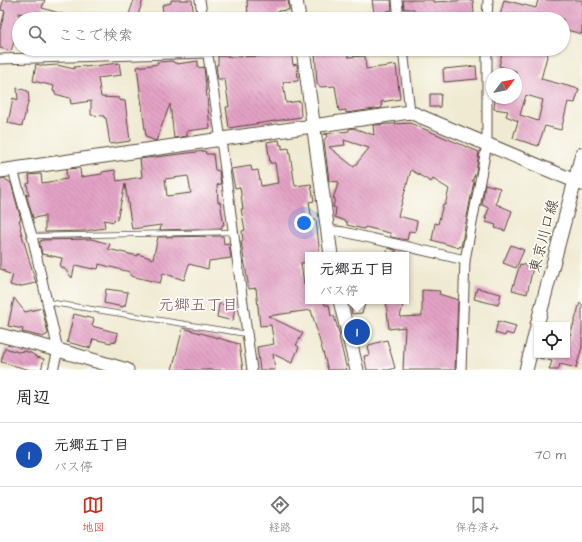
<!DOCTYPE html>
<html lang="ja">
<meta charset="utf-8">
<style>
body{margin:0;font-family:"Architects Daughter","Klee One",sans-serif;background:#f6f6f6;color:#202124}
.controls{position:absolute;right:12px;bottom:12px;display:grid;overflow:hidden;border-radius:0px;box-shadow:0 1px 3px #0004}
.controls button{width:36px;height:36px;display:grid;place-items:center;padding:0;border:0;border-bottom:1px solid #e0e0e0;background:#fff;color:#202124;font:20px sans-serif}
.compass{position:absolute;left:486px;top:68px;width:36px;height:36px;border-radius:50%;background:#fff;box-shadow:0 1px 3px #0004;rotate:58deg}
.you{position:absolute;left:304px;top:223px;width:14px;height:14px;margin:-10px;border:3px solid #fff;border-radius:50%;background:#1a73e8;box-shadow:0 0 0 6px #1a73e833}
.badge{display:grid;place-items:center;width:26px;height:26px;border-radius:50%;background:#c8321e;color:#fff;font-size:13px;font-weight:700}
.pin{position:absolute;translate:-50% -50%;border:2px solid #fff;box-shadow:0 1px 4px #0006}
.popup{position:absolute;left:305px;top:252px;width:104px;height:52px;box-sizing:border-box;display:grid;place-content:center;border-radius:0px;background:#fff;filter:drop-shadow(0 1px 3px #0005);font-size:13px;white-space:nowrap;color:#757577}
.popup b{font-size:15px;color:#202124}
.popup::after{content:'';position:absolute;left:50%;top:100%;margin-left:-8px;border:8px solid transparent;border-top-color:#fff}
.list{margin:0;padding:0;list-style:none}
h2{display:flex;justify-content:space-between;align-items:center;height:52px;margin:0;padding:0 16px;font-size:17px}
h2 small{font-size:13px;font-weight:400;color:#757577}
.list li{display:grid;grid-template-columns:26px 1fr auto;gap:12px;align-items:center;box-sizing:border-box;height:64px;padding:0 16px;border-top:1px solid #e0e0e0}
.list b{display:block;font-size:15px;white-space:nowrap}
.list p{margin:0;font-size:13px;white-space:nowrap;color:#757577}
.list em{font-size:13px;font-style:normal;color:#757577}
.icon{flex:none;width:22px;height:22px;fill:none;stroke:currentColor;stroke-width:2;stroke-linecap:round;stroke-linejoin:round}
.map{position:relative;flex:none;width:582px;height:370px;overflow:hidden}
.search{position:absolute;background:#fff;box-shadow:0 1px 3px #0004;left:12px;right:12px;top:12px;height:44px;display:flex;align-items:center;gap:10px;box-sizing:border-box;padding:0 14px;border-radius:22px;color:#757577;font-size:15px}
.sheet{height:116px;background:#fff}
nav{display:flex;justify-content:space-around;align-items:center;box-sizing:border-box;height:56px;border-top:1px solid #e0e0e0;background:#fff;font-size:11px;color:#757577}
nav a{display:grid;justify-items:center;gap:2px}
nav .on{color:#c8321e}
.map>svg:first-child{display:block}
</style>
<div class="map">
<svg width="582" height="370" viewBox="0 0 582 370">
<defs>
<pattern id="building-back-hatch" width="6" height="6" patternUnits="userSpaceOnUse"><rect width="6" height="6" fill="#e4a2c6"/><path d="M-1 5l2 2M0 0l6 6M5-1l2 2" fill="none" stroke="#ba84a0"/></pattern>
</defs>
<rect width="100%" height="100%" fill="#fdfcf7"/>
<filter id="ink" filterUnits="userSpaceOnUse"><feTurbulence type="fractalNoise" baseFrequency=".025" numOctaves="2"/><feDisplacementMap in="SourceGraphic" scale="8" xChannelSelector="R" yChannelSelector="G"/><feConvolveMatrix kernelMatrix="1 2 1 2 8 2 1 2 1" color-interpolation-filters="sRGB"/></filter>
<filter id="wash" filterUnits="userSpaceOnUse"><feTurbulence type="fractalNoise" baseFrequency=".012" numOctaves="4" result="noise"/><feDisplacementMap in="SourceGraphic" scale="16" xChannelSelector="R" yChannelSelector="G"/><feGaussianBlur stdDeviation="0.9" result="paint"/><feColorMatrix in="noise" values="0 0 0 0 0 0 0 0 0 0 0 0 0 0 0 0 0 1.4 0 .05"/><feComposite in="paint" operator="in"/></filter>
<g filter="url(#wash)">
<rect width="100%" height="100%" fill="#efead1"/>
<g id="blocks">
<!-- building -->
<g fill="url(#building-back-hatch)" fill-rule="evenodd">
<path d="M 3,0 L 45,0 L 42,8 L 69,16 L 69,19 L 40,19 L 19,13 L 19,32 L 17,32 L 11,51 L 0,48 L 0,30 L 5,11 L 1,10 Z"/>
<path d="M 134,0 L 143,0 L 137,18 L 128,17 Z"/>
<path d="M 171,0 L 192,0 L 194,19 L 164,19 L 162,5 L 171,3 Z"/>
<path d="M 247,0 L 288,0 L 289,10 L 278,11 L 278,15 L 274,16 L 274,19 L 248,19 Z"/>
<path d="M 372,0 L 391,0 L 392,10 L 387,11 L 388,19 L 375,19 Z"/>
<path d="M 403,0 L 433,0 L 433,2 L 473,0 L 474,14 L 452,15 L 452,19 L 415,19 L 414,9 L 404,9 Z"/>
<path d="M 504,0 L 536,8 L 538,0 L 582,0 L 582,34 L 563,29 L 563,19 L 509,19 L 500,16 Z"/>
<path d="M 260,49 L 291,49 L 293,65 L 297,64 L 298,81 L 283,82 L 286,103 L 300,101 L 301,117 L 229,128 L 226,107 L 229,107 L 225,79 L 218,79 L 216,65 L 218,65 L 218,56 L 229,56 L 229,57 L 262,56 Z"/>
<path d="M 503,49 L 517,52 L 518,49 L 549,49 L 541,79 L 579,89 L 575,103 L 568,102 L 561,130 L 545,126 L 538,146 L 513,138 L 518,121 L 506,116 L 508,111 L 494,109 L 495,98 L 516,100 L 516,71 L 499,66 ZM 526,95 L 543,100 L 538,121 L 520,115 Z"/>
<path d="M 348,50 L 348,57 L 365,56 L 366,69 L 396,65 L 400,99 L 381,102 L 382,108 L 346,113 L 346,110 L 339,111 L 335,86 L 321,87 L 317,84 L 315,51 Z"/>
<path d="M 173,61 L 174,63 L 177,63 L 177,64 L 198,61 L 198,68 L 204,67 L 210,128 L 187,131 L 187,136 L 174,138 L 170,104 L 156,141 L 146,137 L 137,67 L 158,64 L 157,62 Z"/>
<path d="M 119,63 L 121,75 L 98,78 L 101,97 L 119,98 L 119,100 L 125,101 L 130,141 L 110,144 L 106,118 L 104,118 L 104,116 L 91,115 L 91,101 L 71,104 L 70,98 L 55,94 L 55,92 L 53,91 L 54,86 L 33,81 L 36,64 L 44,66 L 57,65 L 74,69 L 74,67 L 85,66 L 85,67 Z"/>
<path d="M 476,66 L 477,79 L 444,82 L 443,69 Z"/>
<path d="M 17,88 L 28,91 L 29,99 L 22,126 L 8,123 L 13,98 L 18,100 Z"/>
<path d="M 430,94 L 441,94 L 440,107 L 430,107 Z"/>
<path d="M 410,123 L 479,152 L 476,172 L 472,181 L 474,181 L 461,247 L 459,246 L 459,248 L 432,240 L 435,223 L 438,224 L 443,204 L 445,205 L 449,189 L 433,179 L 431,182 L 411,170 L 398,216 L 417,221 L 415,232 L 409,231 L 407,240 L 391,237 L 390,233 L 365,227 L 364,229 L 347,225 L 347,222 L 335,217 L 336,208 L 333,207 L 335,198 L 333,198 L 339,182 L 329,181 L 324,140 L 328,135 L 324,134 L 349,131 L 349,129 L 353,128 L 374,135 L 373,125 ZM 344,140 L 369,148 L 354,167 L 329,147 L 345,145 Z"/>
<path d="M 279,140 L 280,145 L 282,145 L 282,149 L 289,148 L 295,186 L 311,184 L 314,201 L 309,202 L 312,220 L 316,220 L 320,255 L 308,255 L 308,262 L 301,263 L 304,284 L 308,283 L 308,301 L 324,301 L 325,305 L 329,305 L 331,316 L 334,316 L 340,336 L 339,337 L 347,370 L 328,370 L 311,310 L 268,316 L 303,333 L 296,345 L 299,347 L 292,363 L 273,354 L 275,370 L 260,370 L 257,347 L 274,344 L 271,325 L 260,326 L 256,288 L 249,289 L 241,241 L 243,241 L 242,231 L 245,230 L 241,209 L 243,209 L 240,187 L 235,188 L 231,169 L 251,166 L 252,171 L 258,170 L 261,186 L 278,183 L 275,163 L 270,163 L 267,142 Z"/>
<path d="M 205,151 L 206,154 L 213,154 L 215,170 L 219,171 L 221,184 L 217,185 L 218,202 L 220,202 L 224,225 L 222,225 L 222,228 L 160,230 L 161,225 L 132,229 L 125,184 L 117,220 L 114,219 L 114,222 L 104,220 L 105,228 L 84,231 L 45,232 L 45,216 L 33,218 L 26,194 L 29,196 L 27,184 L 30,183 L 29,175 L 41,174 L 42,183 L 67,179 L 66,170 L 68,169 L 79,168 L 80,169 L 81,177 L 102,174 L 102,172 L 115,170 L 117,181 L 142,177 L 140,159 ZM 188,176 L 191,193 L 167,196 L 165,179 Z"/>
<path d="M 4,178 L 11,183 L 21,220 L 19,220 L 21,227 L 20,228 L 36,283 L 17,287 L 10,285 L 13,275 L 4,272 L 4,270 L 0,269 L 0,179 Z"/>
<path d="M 485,184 L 500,188 L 496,204 L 512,211 L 505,231 L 495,228 L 496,225 L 486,222 L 487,219 L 485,219 L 489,208 L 482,205 Z"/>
<path d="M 223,236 L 224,244 L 229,243 L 231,258 L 209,261 L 208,269 L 189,264 L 184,280 L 163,273 L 160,283 L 131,276 L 130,272 L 99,264 L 98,269 L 93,268 L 93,269 L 75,265 L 72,278 L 64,268 L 60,267 L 62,258 L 42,254 L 40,245 L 40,241 L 42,241 L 42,240 L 91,239 L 110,244 L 108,249 L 138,256 L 138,254 L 153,259 L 158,237 Z"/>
<path d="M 511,245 L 524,250 L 516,268 L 503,263 Z"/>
<path d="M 388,248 L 396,250 L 395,255 L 386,255 Z"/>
<path d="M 520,264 L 533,267 L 527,294 L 512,290 Z"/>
<path d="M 477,288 L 501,294 L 498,305 L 474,299 Z"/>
<path d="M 106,289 L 128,292 L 125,306 L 123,306 L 123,307 L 104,303 Z"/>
<path d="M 422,290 L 440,291 L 439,294 L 458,300 L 455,370 L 403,370 L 405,327 L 389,329 L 386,301 L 404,301 L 400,317 L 422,316 Z"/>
<path d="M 14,298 L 25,312 L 42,308 L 48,334 L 43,337 L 22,332 L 23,329 L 8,326 Z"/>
<path d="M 350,301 L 366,301 L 362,313 L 352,314 Z"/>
<path d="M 580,303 L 582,304 L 582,347 L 576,368 L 560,364 L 558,370 L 549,370 L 552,361 L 539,358 L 540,355 L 567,355 L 567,346 Z"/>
<path d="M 219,304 L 235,306 L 233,321 L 217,317 Z"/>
<path d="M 74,314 L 94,319 L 92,326 L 118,333 L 116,342 L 112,341 L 111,343 L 93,339 L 90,348 L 67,342 Z"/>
<path d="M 498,321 L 516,326 L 513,335 L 506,333 L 505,336 L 495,333 Z"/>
<path d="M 183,328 L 239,344 L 243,370 L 172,370 Z"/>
<path d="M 387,340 L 395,368 L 389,370 L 367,370 L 364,356 L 370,355 L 368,347 L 369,345 Z"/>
<path d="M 5,348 L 18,352 L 24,351 L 31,353 L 37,357 L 44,359 L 41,370 L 30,370 L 1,362 Z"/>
</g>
</g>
</g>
<g filter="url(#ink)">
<use href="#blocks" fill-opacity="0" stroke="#564739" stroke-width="1"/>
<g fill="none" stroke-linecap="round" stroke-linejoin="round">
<!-- lane casing -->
<g stroke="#564739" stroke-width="6">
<g id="lane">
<path d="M 32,236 L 233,232"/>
<path d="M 47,302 L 247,334"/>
</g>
</g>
<!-- street casing -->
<g stroke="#564739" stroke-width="11">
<g id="street">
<path d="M 200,0 L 203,19"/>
<path d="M 397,0 L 399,19"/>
<path d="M 487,19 L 488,0"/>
<path d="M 207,49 L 221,140 L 252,370"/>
<path d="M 403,49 L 410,112"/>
<path d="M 0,59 L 207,53"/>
<path d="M 13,170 L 32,236 L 58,350 L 53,370"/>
<path d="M 327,230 L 344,232 L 465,260"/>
<path d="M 461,370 L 465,260 L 487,144 L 487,49"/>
</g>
</g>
<!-- secondary casing -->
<g stroke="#564739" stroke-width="15">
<g id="secondary">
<path d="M 296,0 L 299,19"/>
<path d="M 303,49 L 331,255"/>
<path d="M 0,171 L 410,112 L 582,184"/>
<path d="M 340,301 L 357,370"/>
<path d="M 537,325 L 582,154"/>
<path d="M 0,335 L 58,350 L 127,370"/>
<path d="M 526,370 L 537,327"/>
</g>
</g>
<!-- lane -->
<use href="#lane" stroke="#fff" stroke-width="4.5"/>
<!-- street -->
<use href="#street" stroke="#fff" stroke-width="9"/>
<!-- secondary -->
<use href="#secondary" stroke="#fff" stroke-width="13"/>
</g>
</g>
<g text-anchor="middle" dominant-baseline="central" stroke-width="3.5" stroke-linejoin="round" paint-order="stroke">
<!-- street labels -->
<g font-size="15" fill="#3b2a1e" stroke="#fdfcf7">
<text transform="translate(544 236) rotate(-75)">東京川口線</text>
</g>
<!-- neighbourhood labels -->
<g font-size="16" fill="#765459" stroke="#fdfcf7">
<text x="198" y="305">元郷五丁目</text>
</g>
</g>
</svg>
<div class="controls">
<button><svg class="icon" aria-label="locate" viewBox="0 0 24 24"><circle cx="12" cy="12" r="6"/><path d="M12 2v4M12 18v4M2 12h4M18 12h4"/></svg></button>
</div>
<svg class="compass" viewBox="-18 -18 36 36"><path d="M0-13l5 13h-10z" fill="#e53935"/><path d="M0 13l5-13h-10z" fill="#757577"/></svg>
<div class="you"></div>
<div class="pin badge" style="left:357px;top:332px;background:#1a4fb4">1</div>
<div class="popup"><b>元郷五丁目</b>バス停</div>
<div class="search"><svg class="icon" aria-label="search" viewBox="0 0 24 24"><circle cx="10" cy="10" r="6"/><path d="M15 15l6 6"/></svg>ここで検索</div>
</div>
<section class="sheet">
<h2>周辺<small></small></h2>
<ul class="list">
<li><span class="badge" style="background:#1a4fb4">1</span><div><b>元郷五丁目</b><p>バス停</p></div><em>70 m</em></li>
</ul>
</section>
<nav>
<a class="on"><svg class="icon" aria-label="map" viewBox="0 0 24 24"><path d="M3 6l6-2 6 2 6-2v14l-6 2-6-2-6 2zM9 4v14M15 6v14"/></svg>地図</a>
<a><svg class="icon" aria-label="directions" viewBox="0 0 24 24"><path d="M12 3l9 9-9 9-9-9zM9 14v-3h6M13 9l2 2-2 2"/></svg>経路</a>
<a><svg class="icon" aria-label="saved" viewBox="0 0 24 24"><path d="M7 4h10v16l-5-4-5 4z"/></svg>保存済み</a>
</nav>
